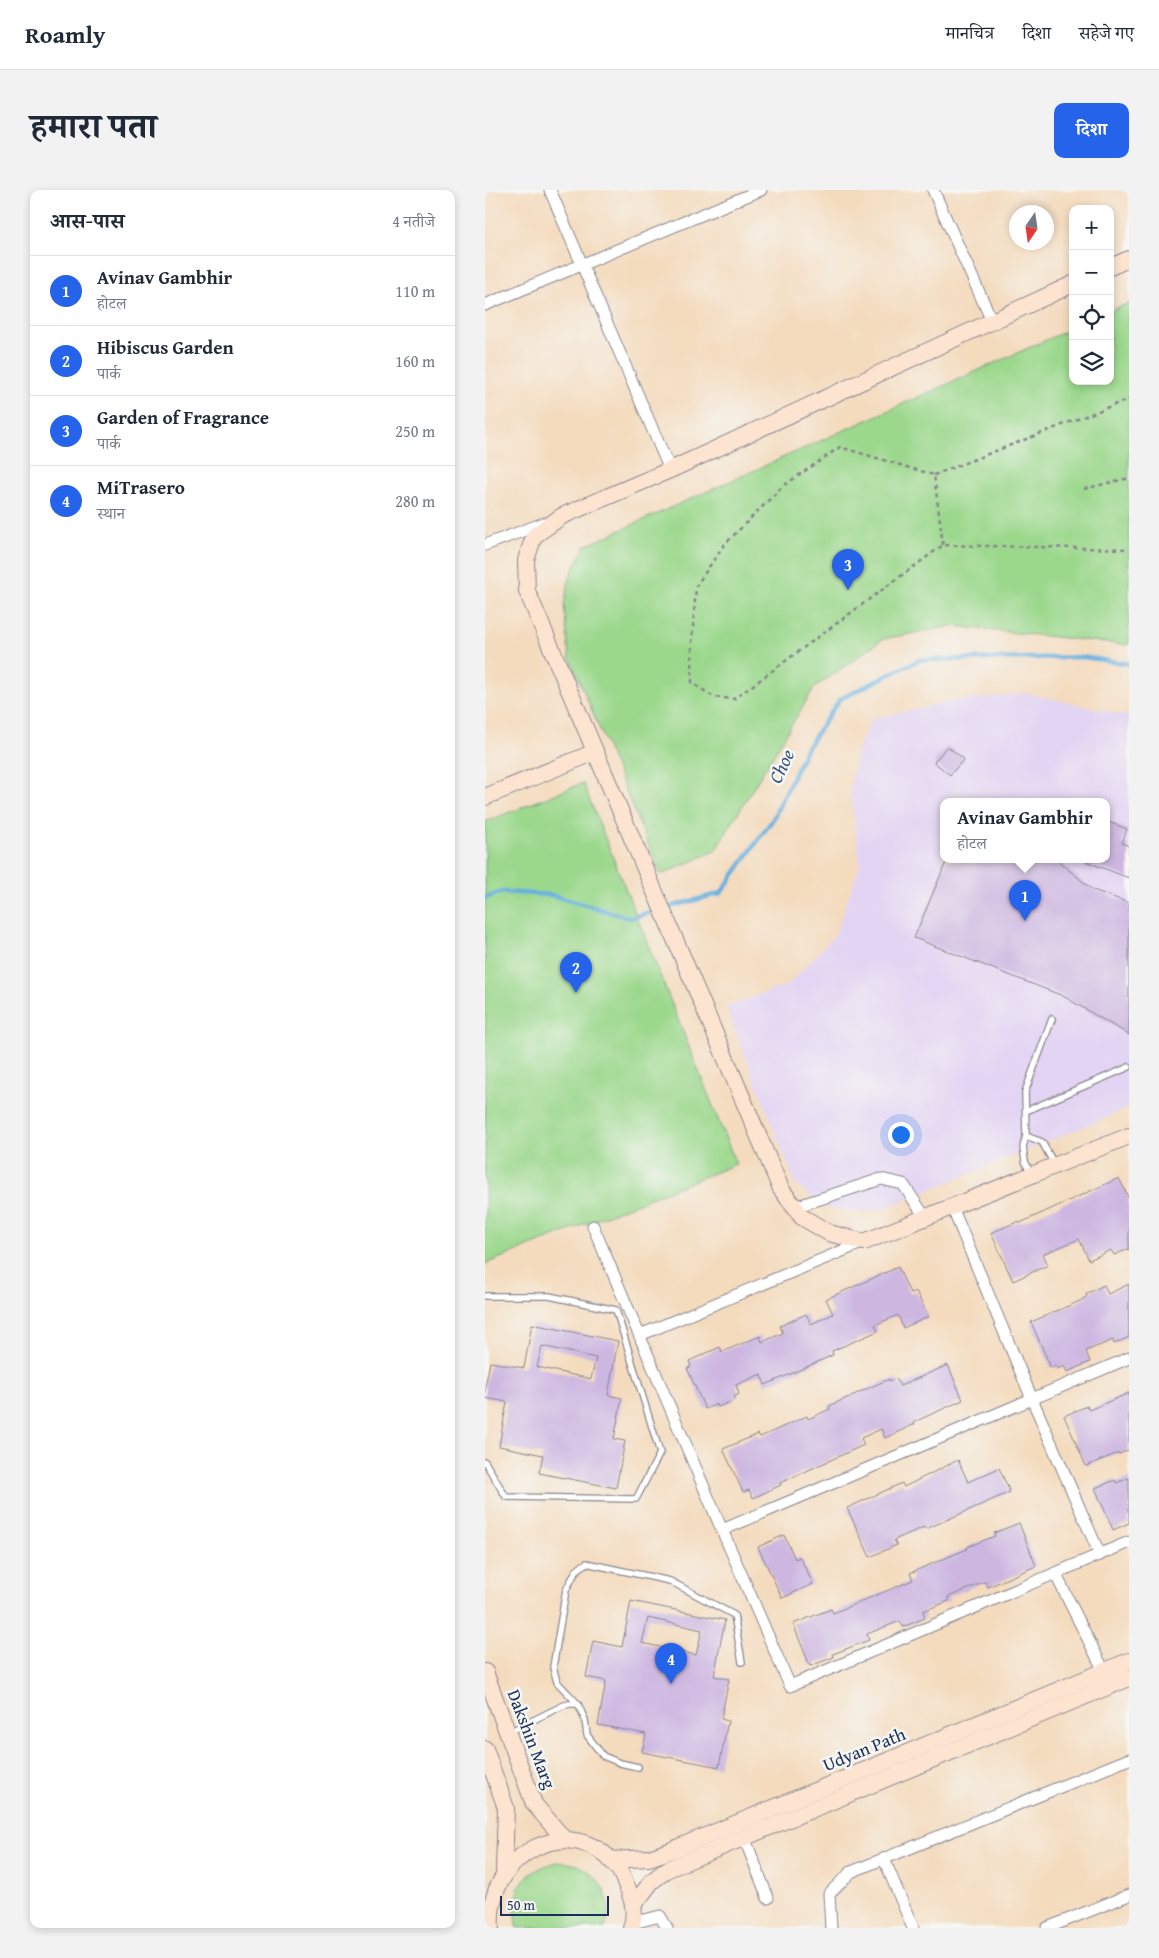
<!DOCTYPE html>
<html lang="hi">
<meta charset="utf-8">
<style>
body{margin:0;font-family:"Gentium Book Plus","Noto Serif Devanagari",serif;background:#f2f2f3;color:#1f2937}
.controls{position:absolute;right:15px;top:15px;display:grid;overflow:hidden;border-radius:10px;box-shadow:0 2px 8px #0003}
.controls button{width:45px;height:45px;display:grid;place-items:center;padding:0;border:0;border-bottom:1px solid #e0e1e3;background:#fff;color:#1f2937;font:25px sans-serif}
.compass{position:absolute;left:524px;top:15px;width:45px;height:45px;border-radius:50%;background:#fff;box-shadow:0 2px 8px #0003;rotate:193deg}
.scale{position:absolute;left:15px;bottom:12px;width:109px;box-sizing:border-box;padding-left:5px;border:2px solid #1b2f5e;border-top:0;font-size:14px;line-height:18px;white-space:nowrap;color:#1b2f5e;-webkit-text-stroke:4px #f6f6f2;paint-order:stroke}
.you{position:absolute;left:415px;top:944px;width:18px;height:18px;margin:-12px;border:4px solid #fff;border-radius:50%;background:#1a73e8;box-shadow:0 0 0 8px #1a73e833}
.badge{display:grid;place-items:center;width:32px;height:32px;border-radius:50%;background:#2563eb;color:#fff;font-size:16px;font-weight:700}
.pin{position:absolute;translate:-50% -41px;filter:drop-shadow(0 1px 2px #0008)}
.pin::after{content:'';position:absolute;top:26px;width:18px;height:15px;background:inherit;clip-path:polygon(0 0,100% 0,50% 100%)}
.popup{position:absolute;left:455px;top:608px;width:170px;height:65px;box-sizing:border-box;display:grid;place-content:center;border-radius:10px;background:#fff;filter:drop-shadow(0 1px 4px #0005);font-size:16px;white-space:nowrap;color:#747a83}
.popup b{font-size:19px;color:#1f2937}
.popup::after{content:'';position:absolute;left:50%;top:100%;margin-left:-10px;border:10px solid transparent;border-top-color:#fff}
.list{margin:0;padding:0;list-style:none}
h2{display:flex;justify-content:space-between;align-items:center;height:65px;margin:0;padding:0 20px;font-size:21px}
h2 small{font-size:16px;font-weight:400;color:#747a83}
.list li{display:grid;grid-template-columns:32px 1fr auto;gap:15px;align-items:center;box-sizing:border-box;height:70px;padding:0 20px;border-top:1px solid #e0e1e3}
.list b{display:block;font-size:19px;white-space:nowrap}
.list p{margin:0;font-size:16px;white-space:nowrap;color:#747a83}
.list em{font-size:16px;font-style:normal;color:#747a83}
.icon{flex:none;width:28px;height:28px;fill:none;stroke:currentColor;stroke-width:2;stroke-linecap:round;stroke-linejoin:round}
.map{position:relative;flex:none;width:644px;height:1738px;overflow:hidden;border-radius:10px}
header{display:flex;align-items:center;gap:30px;box-sizing:border-box;height:70px;padding:0 25px;background:#fff;border-bottom:1px solid #e0e1e3}
header strong{font-size:24px}
nav{display:flex;gap:28px;margin-inline-start:auto;font-size:18px}
.intro{display:flex;align-items:center;justify-content:space-between;box-sizing:border-box;height:120px;padding:0 30px}
h1{margin:0;font-size:35px}
.button{padding:12px 22px;border-radius:10px;background:#2563eb;color:#fff;font-size:18px;font-weight:700}
main{display:flex;gap:30px;padding:0 30px}
aside{flex:1;background:#fff;border-radius:10px;box-shadow:0 2px 8px #0003}
.map>svg:first-child{display:block}
</style>
<header>
<strong>Roamly</strong>
<nav><a>मानचित्र</a><a>दिशा</a><a>सहेजे गए</a></nav>
</header>
<div class="intro"><h1>हमारा पता</h1><a class="button">दिशा</a></div>
<main>
<aside>
<h2>आस-पास<small>4 नतीजे</small></h2>
<ul class="list">
<li><span class="badge">1</span><div><b>Avinav Gambhir</b><p>होटल</p></div><em>110 m</em></li>
<li><span class="badge">2</span><div><b>Hibiscus Garden</b><p>पार्क</p></div><em>160 m</em></li>
<li><span class="badge">3</span><div><b>Garden of Fragrance</b><p>पार्क</p></div><em>250 m</em></li>
<li><span class="badge">4</span><div><b>MiTrasero</b><p>स्थान</p></div><em>280 m</em></li>
</ul>
</aside>
<div class="map">
<svg width="644" height="1738" viewBox="0 0 644 1738">
<rect width="100%" height="100%" fill="#f6f6f2"/>
<filter id="ink" filterUnits="userSpaceOnUse"><feTurbulence type="fractalNoise" baseFrequency=".02" numOctaves="2"/><feDisplacementMap in="SourceGraphic" scale="10" xChannelSelector="R" yChannelSelector="G"/><feConvolveMatrix kernelMatrix="1 2 1 2 8 2 1 2 1" color-interpolation-filters="sRGB"/></filter>
<filter id="wash" filterUnits="userSpaceOnUse"><feTurbulence type="fractalNoise" baseFrequency=".0096" numOctaves="4" result="noise"/><feDisplacementMap in="SourceGraphic" scale="20" xChannelSelector="R" yChannelSelector="G"/><feGaussianBlur stdDeviation="1.12" result="paint"/><feColorMatrix in="noise" values="0 0 0 0 0 0 0 0 0 0 0 0 0 0 0 0 0 1.4 0 .05"/><feComposite in="paint" operator="in"/></filter>
<g filter="url(#wash)">
<rect width="100%" height="100%" fill="#f4dbbe"/>
<!-- built -->
<path fill="#e3d4f3" fill-rule="evenodd" d="M 541,503 L 644,526 L 644,918 L 398,1019 L 370,1022 L 339,1017 L 310,993 L 241,817 L 303,795 L 350,745 L 375,674 L 365,598 L 372,559 L 387,529 L 461,512 ZM 459,612 L 621,612 L 621,670 L 459,670 Z"/>
<!-- green -->
<g fill="#9bd88c" stroke="#5b8475">
<path d="M 644,113 L 644,455 L 467,436 L 398,449 L 329,498 L 230,661 L 176,685 L 84,466 L 79,414 L 85,386 L 100,356 L 588,138 L 588,191 L 625,191 L 625,121 Z"/>
<path d="M 98,593 L 251,974 L 0,1074 L 0,632 Z"/>
<path d="M 72,1672 C 79,1673 86,1673 92,1675 C 117,1684 130,1714 120,1738 L 32,1738 C 24,1701 36,1682 72,1672 Z"/>
</g>
<g fill="none" stroke-linecap="round" stroke-linejoin="round">
<!-- stream -->
<g stroke="#66afde" stroke-width="4.5">
<path d="M 0,708 L 17,702 L 66,705 L 145,728 L 173,720"/>
<path d="M 181,718 L 236,703 L 288,629 L 321,559 L 355,509 L 434,470 L 598,467 L 644,474"/>
</g>
</g>
<g id="blocks">
<!-- building -->
<g fill="#cdb7e1" fill-rule="evenodd">
<path d="M 462,556 L 479,569 L 465,585 L 449,572 Z"/>
<path d="M 621,631 L 642,639 L 637,653 L 644,656 L 644,688 L 600,671 L 621,670 Z"/>
<path d="M 462,670 L 572,670 L 608,700 L 644,713 L 644,845 L 578,806 L 429,748 Z"/>
<path d="M 634,988 L 644,1009 L 644,1059 L 629,1065 L 626,1060 L 604,1070 L 594,1049 L 558,1064 L 563,1075 L 528,1091 L 506,1043 L 534,1031 L 535,1033 Z"/>
<path d="M 413,1077 L 425,1103 L 431,1101 L 443,1127 L 418,1138 L 413,1125 L 390,1135 L 393,1141 L 347,1161 L 348,1165 L 299,1187 L 280,1195 L 276,1184 L 251,1195 L 254,1204 L 249,1207 L 250,1210 L 233,1217 L 232,1214 L 220,1219 L 202,1178 L 206,1177 L 204,1171 L 235,1157 L 237,1162 L 275,1146 L 277,1152 L 298,1143 L 295,1136 L 321,1124 L 326,1134 L 348,1124 L 341,1109 Z"/>
<path d="M 644,1094 L 644,1147 L 629,1154 L 628,1150 L 601,1161 L 605,1172 L 582,1182 L 579,1176 L 572,1179 L 571,1176 L 566,1178 L 546,1132 L 595,1111 L 602,1106 L 601,1104 L 619,1095 L 623,1104 Z"/>
<path d="M 47,1134 L 133,1151 L 123,1205 L 137,1208 L 129,1249 L 140,1251 L 131,1298 L 54,1283 L 58,1265 L 14,1256 L 22,1212 L 0,1208 L 0,1197 L 5,1172 L 39,1178 ZM 57,1156 L 111,1168 L 106,1189 L 52,1177 Z"/>
<path d="M 463,1175 L 478,1210 L 429,1232 L 430,1234 L 400,1248 L 396,1239 L 376,1248 L 379,1255 L 295,1293 L 296,1295 L 268,1308 L 264,1300 L 258,1302 L 238,1259 L 273,1244 L 275,1247 L 322,1226 L 323,1229 L 345,1219 L 344,1216 L 404,1189 L 404,1191 L 411,1188 L 415,1196 Z"/>
<path d="M 644,1203 L 644,1260 L 634,1264 L 633,1263 L 601,1276 L 579,1226 L 602,1216 L 604,1220 Z"/>
<path d="M 473,1270 L 483,1292 L 514,1278 L 525,1302 L 441,1339 L 439,1337 L 409,1350 L 412,1355 L 385,1367 L 362,1318 L 417,1293 L 419,1297 Z"/>
<path d="M 644,1288 L 644,1333 L 628,1340 L 610,1298 L 630,1290 L 631,1293 Z"/>
<path d="M 534,1333 L 551,1376 L 503,1397 L 500,1392 L 463,1407 L 464,1411 L 438,1421 L 440,1428 L 418,1437 L 415,1431 L 382,1444 L 384,1450 L 348,1464 L 349,1467 L 325,1476 L 308,1434 L 346,1419 L 348,1423 L 428,1390 L 425,1383 L 482,1359 L 482,1357 L 510,1346 L 509,1343 Z"/>
<path d="M 299,1345 L 310,1369 L 315,1367 L 328,1394 L 297,1408 L 273,1357 Z"/>
<path d="M 146,1411 L 240,1430 L 229,1486 L 244,1489 L 236,1529 L 243,1531 L 234,1577 L 157,1562 L 161,1544 L 113,1535 L 121,1491 L 101,1487 L 108,1451 L 137,1457 ZM 163,1428 L 217,1440 L 211,1465 L 157,1453 Z"/>
</g>
</g>
</g>
<g filter="url(#ink)">
<use href="#blocks" fill-opacity="0" stroke="#88858e" stroke-width="1"/>
<g fill="none" stroke-linecap="round" stroke-linejoin="round">
<!-- lane casing -->
<g stroke="#88858e" stroke-width="8">
<g id="lane">
<path d="M 541,921 L 644,877"/>
<path d="M 541,946 L 557,952 L 569,974"/>
<path d="M 546,985 L 540,971 L 538,957 L 541,946 L 540,902 L 567,829"/>
<path d="M 0,1106 L 64,1106 L 131,1120 L 175,1263 L 151,1309 L 21,1307 L 0,1272"/>
<path d="M 93,1514 L 72,1492 L 68,1477 L 81,1400 L 91,1381 L 101,1373 L 185,1391 L 249,1425 L 257,1472"/>
<path d="M 24,1542 L 77,1516 L 84,1514 L 93,1514 L 100,1530 L 102,1545 L 118,1566 L 135,1573 L 153,1577"/>
</g>
</g>
<!-- street casing -->
<g stroke="#88858e" stroke-width="13">
<g id="street">
<path d="M 65,0 L 185,280"/>
<path d="M 448,0 L 507,131"/>
<path d="M 0,115 L 276,0"/>
<path d="M 0,355 L 59,333"/>
<path d="M 310,1017 L 396,989 L 418,994 L 440,1027"/>
<path d="M 467,1017 L 547,1209 L 615,1365"/>
<path d="M 108,1036 L 237,1340 L 305,1496 L 644,1352"/>
<path d="M 155,1145 L 379,1052"/>
<path d="M 237,1340 L 644,1168"/>
<path d="M 570,1383 L 619,1481"/>
<path d="M 259,1647 L 283,1708"/>
<path d="M 399,1669 L 428,1738"/>
<path d="M 148,1733 L 175,1726 L 182,1738"/>
<path d="M 346,1738 L 344,1704 L 366,1682 L 644,1569"/>
<path d="M 562,1738 L 644,1705"/>
</g>
</g>
<!-- secondary casing -->
<g stroke="#88858e" stroke-width="18">
<g id="secondary">
<path d="M 625,77 L 644,69"/>
<path d="M 588,94 L 185,280 L 77,326 L 49,346 L 41,370 L 42,401 L 296,999 L 317,1027 L 344,1043 L 379,1052 L 644,946"/>
<path d="M 0,607 L 110,562"/>
<path d="M 0,1482 L 49,1614 L 80,1650"/>
<path d="M 0,1559 L 21,1618 L 19,1679"/>
<path d="M 126,1670 L 164,1668 L 187,1660 L 644,1471"/>
<path d="M 148,1716 L 167,1691 L 183,1679 L 644,1488"/>
<path d="M 6,1738 C 0,1665 86,1618 132,1677 C 136,1681 138,1688 141,1694 C 147,1708 152,1723 146,1738"/>
</g>
</g>
<!-- path -->
<g stroke="#88858e" stroke-width="2.5" stroke-dasharray="4 4" stroke-linecap="butt">
<path d="M 449,285 L 644,209"/>
<path d="M 599,299 L 644,288"/>
<path d="M 458,355 L 449,285 L 355,257 L 298,296 L 239,355 L 211,396 L 207,452 L 207,493 L 229,507 L 249,509 L 458,355 L 644,359"/>
</g>
<!-- lane -->
<use href="#lane" stroke="#fff" stroke-width="5.5"/>
<!-- street -->
<use href="#street" stroke="#fff" stroke-width="11"/>
<!-- secondary -->
<use href="#secondary" stroke="#fde4d1" stroke-width="16"/>
</g>
</g>
<g text-anchor="middle" dominant-baseline="central" stroke-width="5" stroke-linejoin="round" paint-order="stroke">
<!-- street labels -->
<g font-size="18" fill="#1b2f5e" stroke="#f6f6f2">
<text transform="translate(47 1549) rotate(69)">Dakshin Marg</text>
<text transform="translate(379 1559) rotate(-22)">Udyan Path</text>
</g>
<!-- water labels -->
<g font-size="19" font-style="italic" fill="#325584" stroke="#f6f6f2">
<text transform="translate(296 576) rotate(-65)">Choe</text>
</g>
</g>
</svg>
<div class="controls">
<button>+</button>
<button>−</button>
<button><svg class="icon" aria-label="locate" viewBox="0 0 24 24"><circle cx="12" cy="12" r="6"/><path d="M12 2v4M12 18v4M2 12h4M18 12h4"/></svg></button>
<button><svg class="icon" aria-label="layers" viewBox="0 0 24 24"><path d="M12 4l9 5-9 5-9-5zM3 14l9 5 9-5"/></svg></button>
</div>
<svg class="compass" viewBox="-18 -18 36 36"><path d="M0-13l5 13h-10z" fill="#e53935"/><path d="M0 13l5-13h-10z" fill="#747a83"/></svg>
<div class="scale">50 m</div>
<div class="you"></div>
<div class="pin badge" style="left:540px;top:731px">1</div>
<div class="popup"><b>Avinav Gambhir</b>होटल</div>
<div class="pin badge" style="left:91px;top:803px">2</div>
<div class="pin badge" style="left:363px;top:400px">3</div>
<div class="pin badge" style="left:186px;top:1494px">4</div>
</div>
</main>
